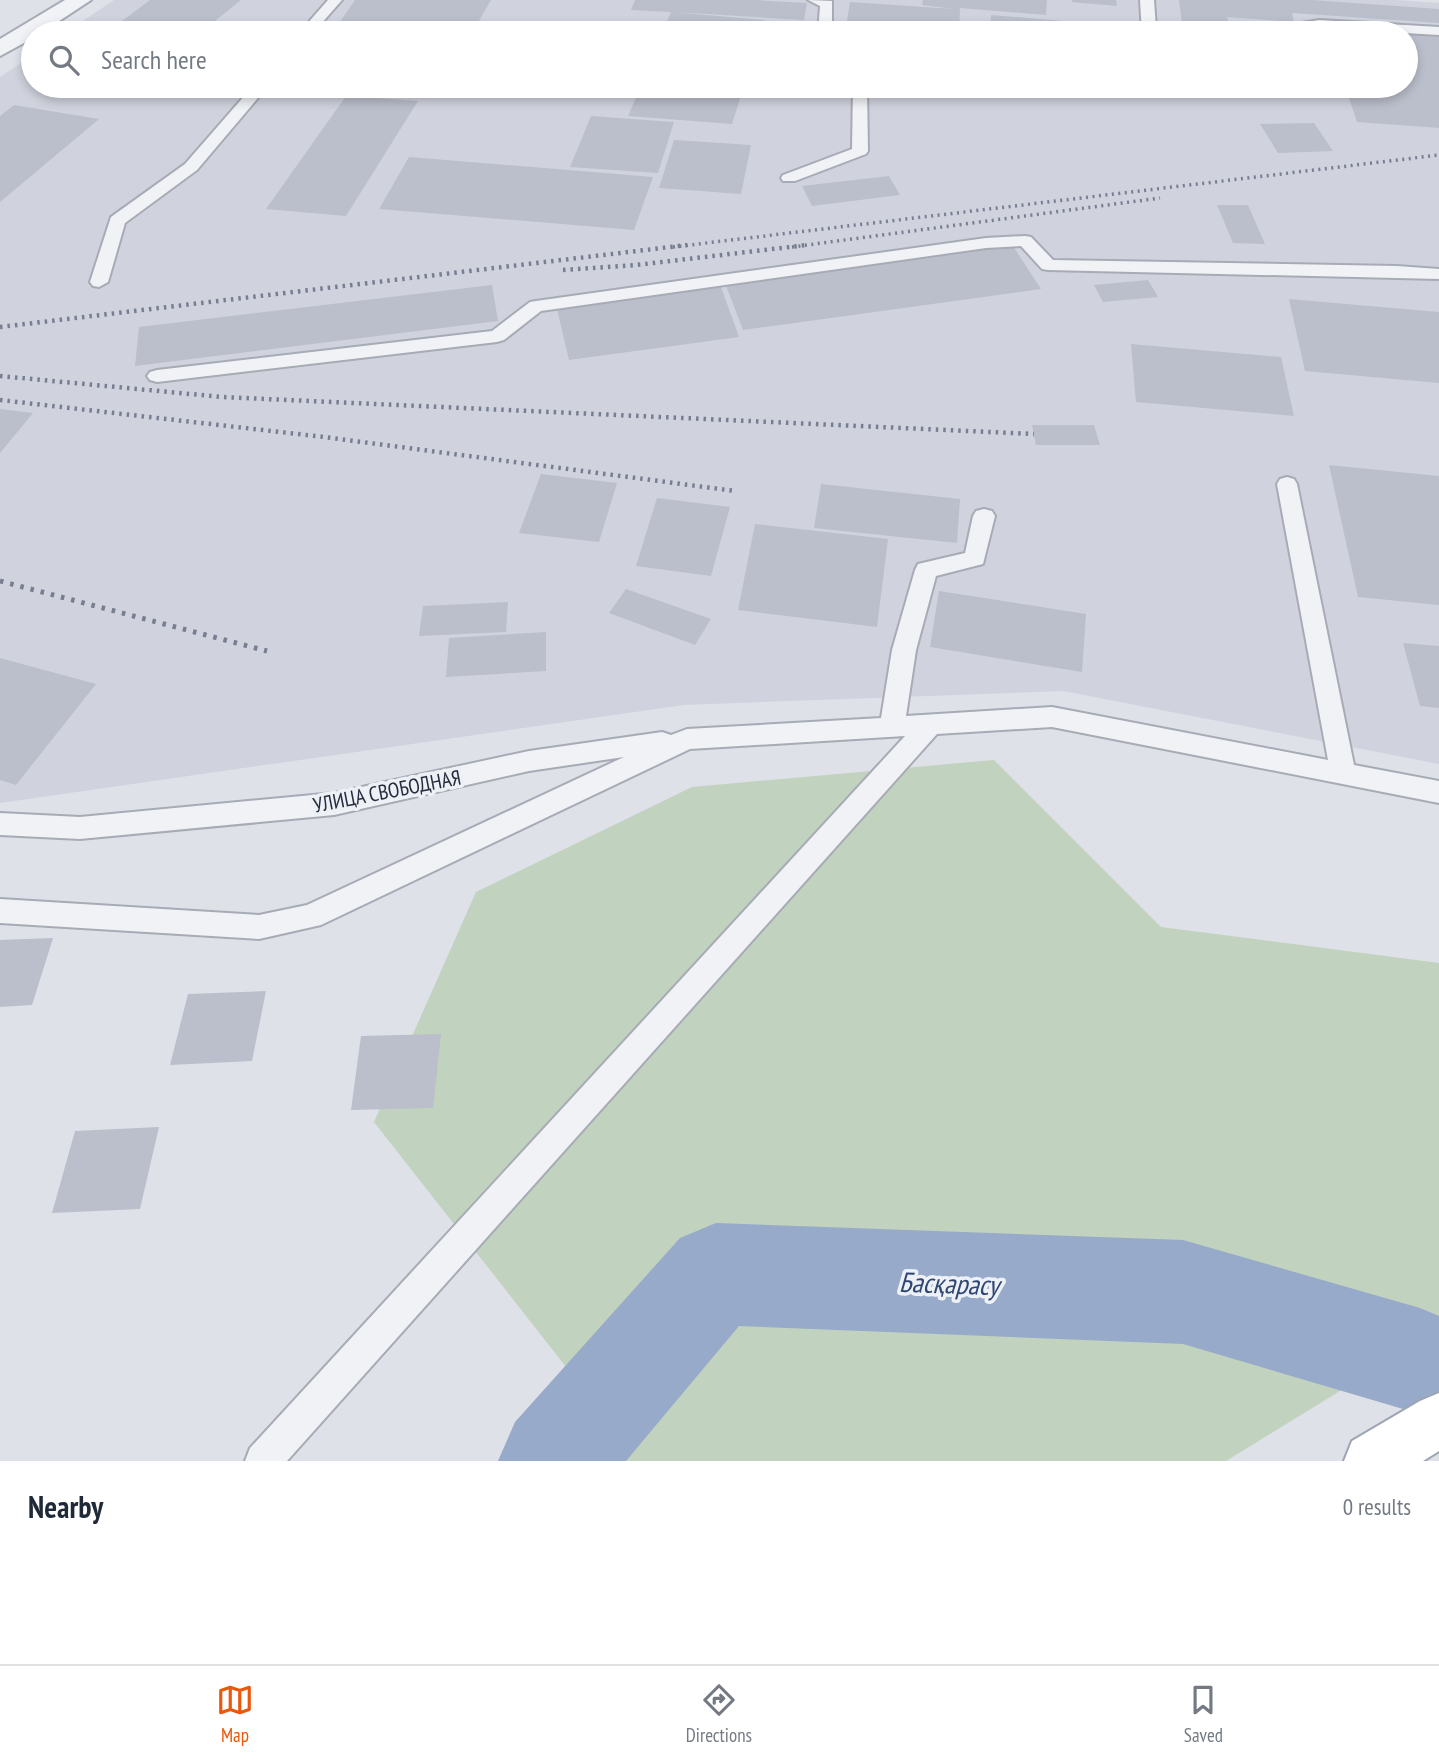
<!DOCTYPE html>
<meta charset="utf-8">
<style>
body{margin:0;font-family:"PT Sans Narrow",sans-serif;background:#f6f6f7;color:#1f2937}
.list{margin:0;padding:0;list-style:none}
h2{display:flex;justify-content:space-between;align-items:center;height:91px;margin:0;padding:0 28px;font-size:30px}
h2 small{font-size:23px;font-weight:400;color:#747a83}
.icon{flex:none;width:38px;height:38px;fill:none;stroke:currentColor;stroke-width:2;stroke-linecap:round;stroke-linejoin:round}
.map{position:relative;flex:none;width:1439px;height:1461px;overflow:hidden}
.search{position:absolute;background:#fff;box-shadow:0 4px 10px #0003;left:21px;right:21px;top:21px;height:77px;display:flex;align-items:center;gap:18px;box-sizing:border-box;padding:0 24px;border-radius:38px;color:#747a83;font-size:26px}
.sheet{height:203px;background:#fff}
nav{display:flex;justify-content:space-around;align-items:center;box-sizing:border-box;height:98px;border-top:2px solid #e0e1e3;background:#fff;font-size:19px;color:#747a83}
nav a{display:grid;justify-items:center;gap:4px}
nav .on{color:#ea580c}
.map>svg:first-child{display:block}
</style>
<div class="map">
<svg width="1439" height="1461" viewBox="0 0 1439 1461">
<rect width="100%" height="100%" fill="#dee1e8"/>
<!-- built -->
<path fill="#d0d3dd" d="M 114,0 L 1396,0 L 1439,3 L 1439,764 L 1063,691 L 684,705 L 0,803 L 0,77 L 33,55 L 33,86 L 1406,86 L 1406,33 L 65,33 Z"/>
<!-- green -->
<path fill="#c1d2be" d="M 994,760 L 1161,927 L 1439,963 L 1439,1330 L 1226,1461 L 620,1461 L 570,1372 L 374,1122 L 476,892 L 692,787 Z"/>
<g fill="none" stroke-linecap="round" stroke-linejoin="round">
<!-- river -->
<path fill="#97aac9" fill-rule="evenodd" d="M 716,1223 L 1183,1240 L 1420,1308 L 1439,1316 L 1439,1406 L 1420,1414 L 1183,1344 L 739,1326 L 626,1461 L 498,1461 L 515,1422 L 680,1238 Z"/>
</g>
<!-- building -->
<g fill="#bbbfcb">
<path d="M 150,0 L 241,0 L 200,33 L 106,33 Z"/>
<path d="M 355,0 L 491,0 L 472,33 L 332,33 Z"/>
<path d="M 635,0 L 755,0 L 807,3 L 804,20 L 673,12 L 764,20 L 760,33 L 662,33 L 671,12 L 631,10 Z"/>
<path d="M 923,0 L 1047,0 L 1046,15 L 960,8 L 959,33 L 845,33 L 850,2 L 954,9 L 922,5 Z"/>
<path d="M 1072,0 L 1116,0 L 1117,6 L 1072,2 Z"/>
<path d="M 1179,0 L 1312,0 L 1439,9 L 1439,23 L 1292,13 L 1294,22 L 1227,17 L 1230,27 L 1182,24 Z"/>
<path d="M 991,15 L 1063,21 L 1063,33 L 990,33 Z"/>
<path d="M 1406,34 L 1439,37 L 1439,128 L 1357,122 L 1345,86 L 1406,86 Z"/>
<path d="M 641,86 L 744,86 L 732,124 L 628,116 Z"/>
<path d="M 346,96 L 418,101 L 346,216 L 266,209 Z"/>
<path d="M 14,105 L 99,119 L 0,202 L 0,116 Z"/>
<path d="M 591,116 L 674,122 L 658,173 L 570,167 Z"/>
<path d="M 1314,123 L 1333,151 L 1278,153 L 1260,124 Z"/>
<path d="M 674,140 L 751,145 L 741,194 L 659,188 Z"/>
<path d="M 409,157 L 653,177 L 634,230 L 379,209 Z"/>
<path d="M 889,176 L 900,195 L 812,206 L 802,186 Z"/>
<path d="M 1217,205 L 1248,205 L 1265,244 L 1233,243 Z"/>
<path d="M 1013,246 L 1041,289 L 743,330 L 725,283 Z"/>
<path d="M 1148,280 L 1158,297 L 1103,302 L 1094,285 Z"/>
<path d="M 492,285 L 498,321 L 135,366 L 139,327 Z"/>
<path d="M 721,287 L 739,337 L 569,360 L 557,309 Z"/>
<path d="M 1289,299 L 1439,312 L 1439,383 L 1305,371 Z"/>
<path d="M 1131,344 L 1281,357 L 1294,416 L 1136,402 Z"/>
<path d="M 0,409 L 33,413 L 0,453 Z"/>
<path d="M 1032,425 L 1094,425 L 1100,445 L 1036,445 Z"/>
<path d="M 1329,465 L 1439,476 L 1439,605 L 1358,597 Z"/>
<path d="M 541,474 L 617,483 L 599,542 L 519,533 Z"/>
<path d="M 821,484 L 960,499 L 957,543 L 814,528 Z"/>
<path d="M 657,498 L 730,507 L 711,576 L 636,566 Z"/>
<path d="M 755,524 L 888,539 L 877,627 L 738,610 Z"/>
<path d="M 626,589 L 711,619 L 695,645 L 609,613 Z"/>
<path d="M 939,591 L 1086,614 L 1082,672 L 930,647 Z"/>
<path d="M 508,602 L 506,632 L 419,636 L 423,606 Z"/>
<path d="M 546,632 L 546,671 L 446,677 L 449,638 Z"/>
<path d="M 1403,643 L 1439,646 L 1439,708 L 1420,706 Z"/>
<path d="M 0,658 L 96,684 L 16,785 L 0,780 Z"/>
<path d="M 53,938 L 32,1005 L 0,1007 L 0,940 Z"/>
<path d="M 266,991 L 252,1061 L 170,1065 L 188,994 Z"/>
<path d="M 441,1034 L 433,1108 L 351,1110 L 361,1036 Z"/>
<path d="M 159,1127 L 140,1209 L 52,1213 L 75,1131 Z"/>
</g>
<g fill="none" stroke-linecap="round" stroke-linejoin="round">
<!-- lane casing -->
<g stroke="#a7abb5" stroke-width="4">
<g id="lane">
<path d="M 328,0 L 342,0 L 313,33 L 299,33 Z"/>
<path d="M 808,0 L 832,1 L 832,33 L 818,33 L 820,6 Z"/>
<path d="M 1140,0 L 1154,0 L 1156,29 L 1162,33 L 1142,33 Z"/>
<path d="M 1319,20 L 1439,27 L 1439,35 L 1319,28 L 1290,33 L 1260,33 L 1267,29 Z"/>
<path d="M 253,86 L 268,86 L 197,170 L 125,223 L 108,282 L 99,287 L 93,286 L 90,282 L 111,217 L 185,164 Z"/>
<path d="M 853,86 L 867,86 L 868,151 L 866,154 L 795,181 L 783,181 L 781,178 L 783,175 L 852,149 Z"/>
<path d="M 1025,236 L 1031,237 L 1053,260 L 1397,266 L 1439,269 L 1439,279 L 1048,270 L 1042,269 L 1021,246 L 986,248 L 541,311 L 504,340 L 497,342 L 157,382 L 150,380 L 147,376 L 150,372 L 157,370 L 492,331 L 530,302 L 536,301 L 986,238 Z"/>
<path d="M 1287,477 L 1294,479 L 1297,484 L 1354,765 L 1439,781 L 1439,803 L 1052,727 L 937,734 L 287,1461 L 245,1461 L 250,1448 L 905,736 L 690,749 L 321,925 L 259,939 L 0,923 L 0,899 L 259,915 L 307,905 L 624,757 L 529,771 L 334,815 L 80,839 L 0,835 L 0,813 L 80,817 L 334,793 L 529,751 L 662,732 L 671,735 L 687,729 L 881,718 L 892,650 L 915,570 L 918,564 L 965,553 L 973,516 L 976,511 L 984,509 L 992,511 L 995,516 L 983,564 L 936,576 L 916,650 L 906,716 L 1052,707 L 1328,760 L 1277,484 L 1280,479 Z"/>
</g>
</g>
<!-- street casing -->
<g stroke="#a7abb5" stroke-width="4">
<path id="street" d="M 65,0 L 91,0 L 41,33 L 33,33 L 33,38 L 0,56 L 0,39 Z"/>
</g>
<!-- primary casing -->
<g stroke="#9da4b4" stroke-width="4">
<path id="primary" d="M 1439,1393 L 1439,1451 L 1423,1461 L 1344,1461 L 1352,1441 L 1420,1401 Z"/>
</g>
<!-- lane -->
<use href="#lane" fill="#f0f2f6" fill-rule="evenodd"/>
<!-- street -->
<use href="#street" fill="#f0f2f6" fill-rule="evenodd"/>
<!-- primary -->
<use href="#primary" fill="#fff" fill-rule="evenodd"/>
<!-- rail-far2 -->
<g stroke="#777e92" stroke-width="3.5" stroke-dasharray="2 4.5" stroke-linecap="butt">
<path d="M 673,247 L 1439,155"/>
<path d="M 792,247 L 1160,198"/>
</g>
<!-- rail-far1 -->
<g stroke="#777e92" stroke-width="4.5" stroke-dasharray="2.5 5" stroke-linecap="butt">
<path d="M 563,270 L 636,265 L 807,245"/>
<path d="M 0,327 L 687,245"/>
<path d="M 0,376 L 222,397 L 1034,434"/>
<path d="M 0,400 L 324,437 L 735,491"/>
</g>
<!-- rail -->
<path stroke="#777e92" stroke-width="5" stroke-dasharray="3.5 7" stroke-linecap="butt" d="M 0,581 L 267,651"/>
</g>
<g text-anchor="middle" dominant-baseline="central" stroke-width="7" stroke-linejoin="round" paint-order="stroke">
<!-- street labels -->
<g font-size="21" fill="#262d3f" stroke="#edf0f5">
<text transform="translate(387 791) rotate(-11)">УЛИЦА СВОБОДНАЯ</text>
</g>
<!-- near-water labels -->
<g font-size="28" font-style="italic" fill="#2f4774" stroke="#edf0f5">
<text transform="translate(949 1283) rotate(2)">Басқарасу</text>
</g>
</g>
</svg>
<div class="search"><svg class="icon" aria-label="search" viewBox="0 0 24 24"><circle cx="10" cy="10" r="6"/><path d="M15 15l6 6"/></svg>Search here</div>
</div>
<section class="sheet">
<h2>Nearby<small>0 results</small></h2>
<ul class="list">
</ul>
</section>
<nav>
<a class="on"><svg class="icon" aria-label="map" viewBox="0 0 24 24"><path d="M3 6l6-2 6 2 6-2v14l-6 2-6-2-6 2zM9 4v14M15 6v14"/></svg>Map</a>
<a><svg class="icon" aria-label="directions" viewBox="0 0 24 24"><path d="M12 3l9 9-9 9-9-9zM9 14v-3h6M13 9l2 2-2 2"/></svg>Directions</a>
<a><svg class="icon" aria-label="saved" viewBox="0 0 24 24"><path d="M7 4h10v16l-5-4-5 4z"/></svg>Saved</a>
</nav>
